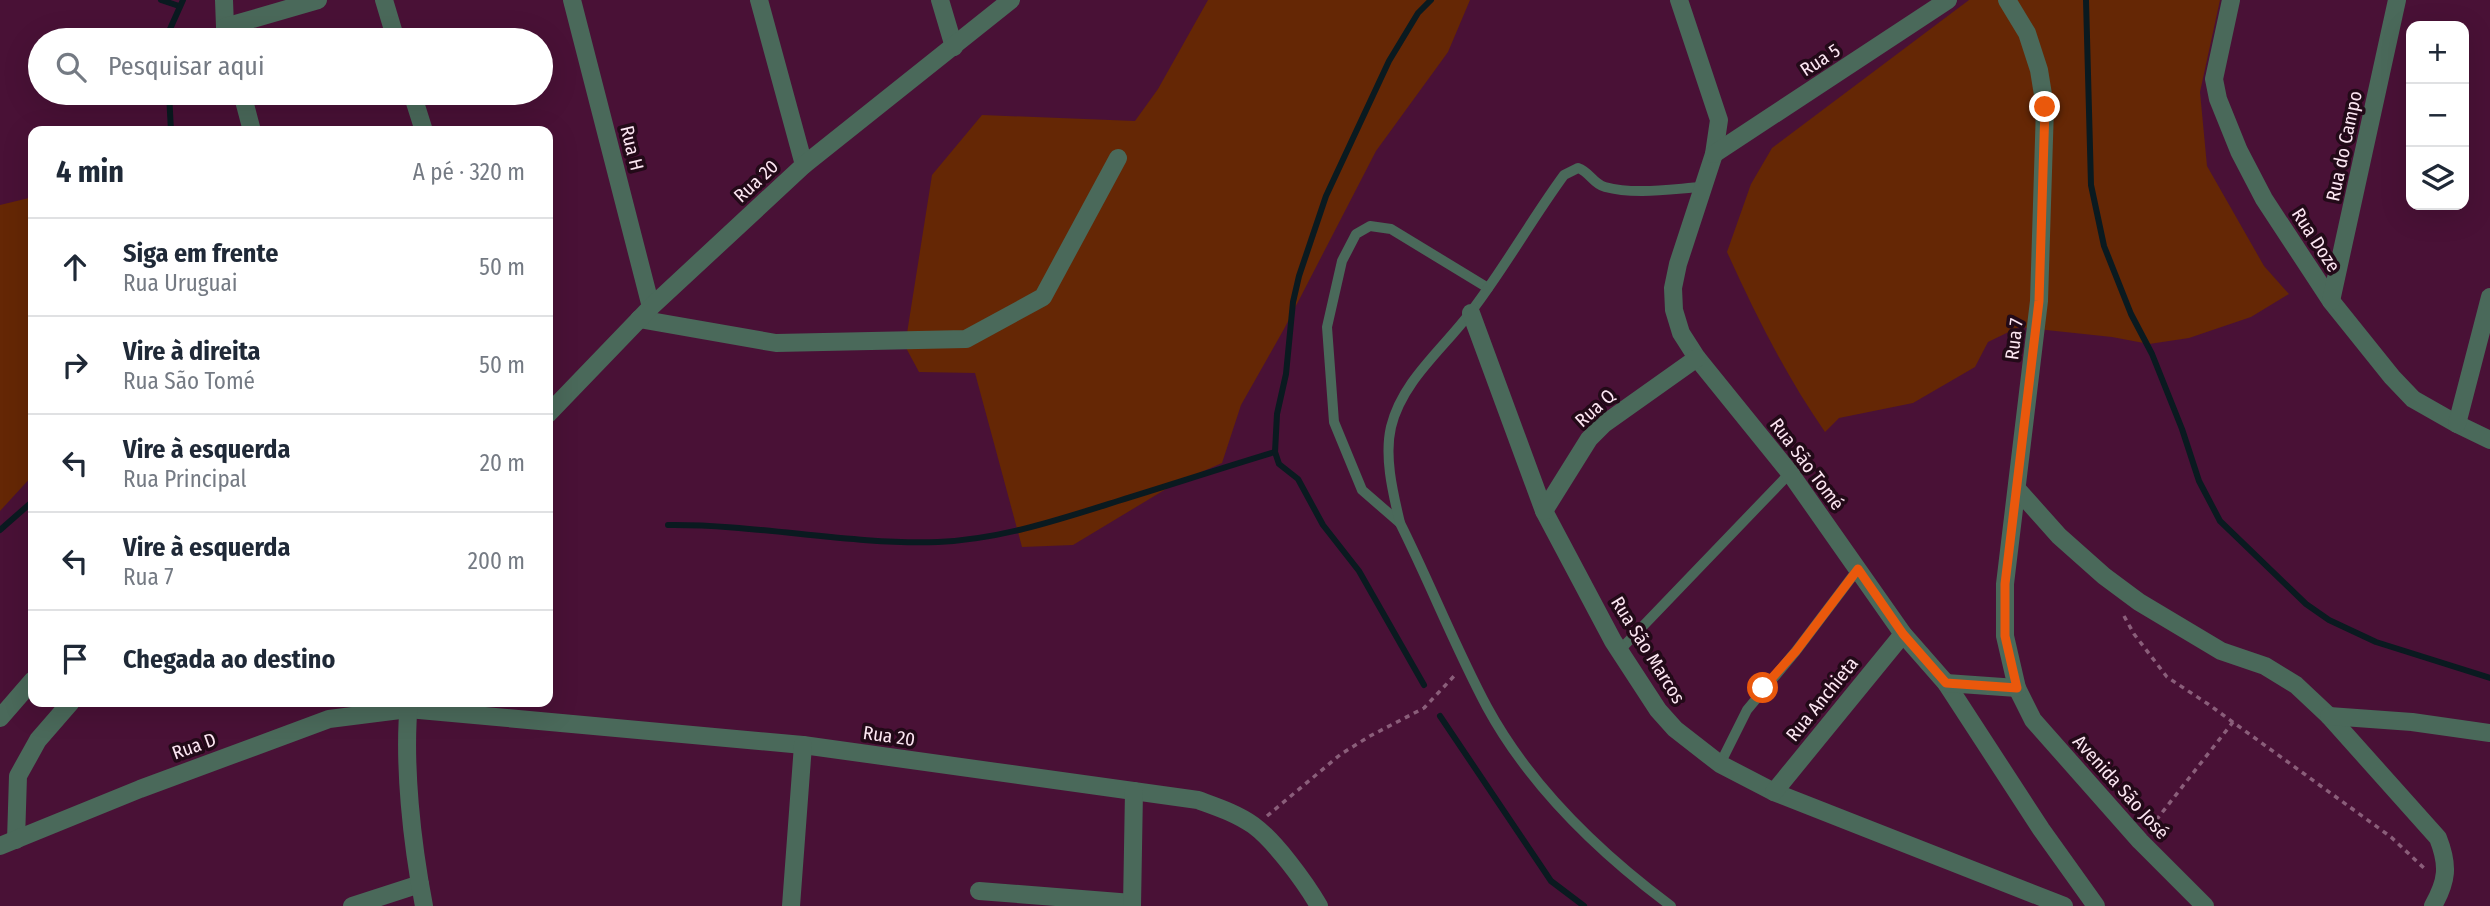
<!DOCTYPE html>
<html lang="pt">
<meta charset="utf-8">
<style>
body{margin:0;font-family:"Fira Sans Condensed",sans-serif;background:#f2f2f3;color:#1f2937}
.controls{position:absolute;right:21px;top:21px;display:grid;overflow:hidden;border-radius:14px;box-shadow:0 7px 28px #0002}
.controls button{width:63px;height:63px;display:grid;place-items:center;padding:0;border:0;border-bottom:2px solid #e0e1e3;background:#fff;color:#1f2937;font:35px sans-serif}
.stop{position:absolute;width:21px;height:21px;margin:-16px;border:5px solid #ea580c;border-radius:50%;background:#fff}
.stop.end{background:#ea580c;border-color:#fff;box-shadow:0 2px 7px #0008}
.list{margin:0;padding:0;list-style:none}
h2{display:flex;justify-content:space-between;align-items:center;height:91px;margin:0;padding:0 28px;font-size:30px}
h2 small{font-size:23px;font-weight:400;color:#747a83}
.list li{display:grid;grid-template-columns:46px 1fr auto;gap:21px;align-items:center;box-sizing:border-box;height:98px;padding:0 28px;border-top:2px solid #e0e1e3}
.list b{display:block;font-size:26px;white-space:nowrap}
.list p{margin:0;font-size:23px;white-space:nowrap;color:#747a83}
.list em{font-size:23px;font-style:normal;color:#747a83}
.icon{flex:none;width:38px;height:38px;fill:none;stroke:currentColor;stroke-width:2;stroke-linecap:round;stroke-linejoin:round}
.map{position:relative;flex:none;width:2490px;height:906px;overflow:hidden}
.search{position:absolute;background:#fff;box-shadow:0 7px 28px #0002;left:28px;top:28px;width:525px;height:77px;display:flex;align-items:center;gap:18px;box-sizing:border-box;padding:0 24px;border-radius:38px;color:#747a83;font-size:26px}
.panel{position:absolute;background:#fff;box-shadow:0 7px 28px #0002;left:28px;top:126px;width:525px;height:581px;border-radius:14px}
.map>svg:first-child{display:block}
</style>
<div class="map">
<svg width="2490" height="906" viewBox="0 0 2490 906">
<rect width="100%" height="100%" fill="#491136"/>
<!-- green -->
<g fill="#652705">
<path d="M 1208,0 L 1470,0 L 1448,52 L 1376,151 L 1284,329 L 1241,405 L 1222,463 L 1176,483 L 1073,545 L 1022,547 L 975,373 L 919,372 L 905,346 L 932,175 L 982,115 L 1135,121 L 1158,89 Z"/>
<path d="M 1969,0 L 2220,0 L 2200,92 L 2207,166 L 2264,266 L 2289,294 L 2251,317 L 2189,338 L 2149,344 L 2112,337 L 2019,327 L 1988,342 L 1975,367 L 1913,403 L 1839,418 L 1825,432 C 1786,376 1755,314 1727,252 L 1751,184 L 1772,148 Z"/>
<path d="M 33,197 L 33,475 L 0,511 L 0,205 Z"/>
</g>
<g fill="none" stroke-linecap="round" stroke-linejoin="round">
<!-- stream -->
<g stroke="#0a1a20" stroke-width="6">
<path d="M 161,0 L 179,6"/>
<path d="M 2086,0 L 2091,185 L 2104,246 L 2131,314 L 2152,354 L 2182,429 L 2199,481 L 2220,521 L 2306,604 L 2329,620 L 2376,642 L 2490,678"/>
<path d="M 169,40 L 170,29 L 183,0"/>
<path d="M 169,93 L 171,131"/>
<path d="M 668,525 C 758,524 847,545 938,542 C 1001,539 1058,520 1118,501 C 1170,485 1222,468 1275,452"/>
<path d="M 0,530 L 33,501"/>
<path d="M 1424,685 L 1359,571 L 1323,525 L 1298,479 L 1279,464 L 1275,452 L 1277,414 L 1286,374 L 1293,302 L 1299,276 L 1326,196 L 1389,61 L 1418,13 L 1431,0"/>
<path d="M 1440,716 L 1551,881 L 1584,906"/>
</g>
<!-- path -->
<g stroke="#8a5e7a" stroke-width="3.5" stroke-dasharray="5 5" stroke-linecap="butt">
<path d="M 2124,616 L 2134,634 L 2167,677 L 2208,704 L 2391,837 L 2426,870"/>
<path d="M 1267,816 L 1341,754 L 1370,736 L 1424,708 L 1455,675"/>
<path d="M 2150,828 L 2233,722"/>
</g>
<!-- service -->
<g stroke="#4a695a" stroke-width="10">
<path d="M 1400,523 L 1362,490 L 1334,422 L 1327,327 L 1342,261 L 1356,234 L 1370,226 L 1391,229 L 1488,288"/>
<path d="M 1619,651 L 1790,473"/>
<path d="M 1720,764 L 1747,710 L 1796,651 L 1858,569"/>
<path d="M 1671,906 C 1600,853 1530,786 1487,707 C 1455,647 1430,583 1400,523 C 1393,493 1384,457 1391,427 C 1402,381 1443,349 1470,313 C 1504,269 1531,220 1564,175 L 1578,168 C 1590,172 1593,184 1605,187 C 1635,195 1671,189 1702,187"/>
</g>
<!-- minor -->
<g stroke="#4a695a" stroke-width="18">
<path d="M 224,0 L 225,27 L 228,40"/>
<path d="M 384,0 L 396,40"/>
<path d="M 572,0 L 651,307"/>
<path d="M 759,0 L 804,165"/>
<path d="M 940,0 L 954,47"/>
<path d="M 1679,0 L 1719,120 L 1714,154 L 1678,264 L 1673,288 L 1674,310 L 1681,333 L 1697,358 L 1790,473 L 1903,634 L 1946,683 L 2041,829 L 2096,906"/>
<path d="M 2007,0 L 2027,33 L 2039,70 L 2045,107 L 2039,301 L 2005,584 L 2005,636 L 2017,688 L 2033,720 L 2140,841 L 2205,906"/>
<path d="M 2231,0 L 2214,79 L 2218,99 L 2239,151 L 2264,199 L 2331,301 L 2392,377 L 2413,399 L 2457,424 L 2490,440"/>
<path d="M 225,27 L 318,0"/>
<path d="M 242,93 L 252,131"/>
<path d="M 412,93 L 424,131"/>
<path d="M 1714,154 L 1948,0"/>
<path d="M 2331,301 L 2397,0"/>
<path d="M 1471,313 L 1544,511 L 1613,641 L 1658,710 L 1675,729 L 1720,764 L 1774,792 L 2064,906"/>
<path d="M 639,319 L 776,343 L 966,339 L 1043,297 L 1118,158"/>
<path d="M 2457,424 L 2490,297"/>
<path d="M 2017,489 L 2059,536 L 2104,576 L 2139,602 L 2221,651 L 2265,666 L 2296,685 L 2329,716 L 2438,838 C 2449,866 2447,881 2433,906"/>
<path d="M 1544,511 L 1589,439 L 1604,424 L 1697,358"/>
<path d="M 1946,683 L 2017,688"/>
<path d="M 2329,716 L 2412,722 L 2490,733"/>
<path d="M 0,718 L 33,680"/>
<path d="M 1774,792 L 1903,634"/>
<path d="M 16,840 L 18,776 L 38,740 L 71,702"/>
<path d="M 0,846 L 140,789 L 329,719 L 408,709 L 803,745 L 1198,800 C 1217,807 1236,813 1253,825 C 1275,841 1305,882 1319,906"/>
<path d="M 979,891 L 1132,903"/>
<path d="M 352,906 L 420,884"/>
<path d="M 791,906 L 803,745"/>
<path d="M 1132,906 L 1134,791"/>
</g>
<!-- tertiary -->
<g stroke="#4a695a" stroke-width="18">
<path d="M 548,414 L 651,307 L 804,165 L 1011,0"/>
<path d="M 409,702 C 403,764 412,844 424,906"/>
</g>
</g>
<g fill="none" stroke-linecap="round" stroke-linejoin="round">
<!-- route -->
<path stroke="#ea580c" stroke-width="9" d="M 1763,688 L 1796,651 L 1858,569 L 1903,634 L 1946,683 L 2017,688 L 2005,636 L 2005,584 L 2039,301 L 2045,107"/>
</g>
<g text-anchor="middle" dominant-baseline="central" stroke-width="7" stroke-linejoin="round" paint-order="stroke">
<!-- street labels -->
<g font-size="19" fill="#fce6f2" stroke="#220a18">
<text transform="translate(1820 60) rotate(-33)">Rua 5</text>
<text transform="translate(2344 146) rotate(-78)">Rua do Campo</text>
<text transform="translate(632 148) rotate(76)">Rua H</text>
<text transform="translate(756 181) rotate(-43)">Rua 20</text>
<text transform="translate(2316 240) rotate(57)">Rua Doze</text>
<text transform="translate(2014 339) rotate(-83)">Rua 7</text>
<text transform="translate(1595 408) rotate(-42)">Rua Q</text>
<text transform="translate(1807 464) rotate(53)">Rua São Tomé</text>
<text transform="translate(1648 650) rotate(58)">Rua São Marcos</text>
<text transform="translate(1822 699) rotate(-51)">Rua Anchieta</text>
<text transform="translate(889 736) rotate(8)">Rua 20</text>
<text transform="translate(194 746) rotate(-20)">Rua D</text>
<text transform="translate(2121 787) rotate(48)">Avenida São José</text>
</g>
</g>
</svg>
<div class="controls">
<button>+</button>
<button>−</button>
<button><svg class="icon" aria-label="layers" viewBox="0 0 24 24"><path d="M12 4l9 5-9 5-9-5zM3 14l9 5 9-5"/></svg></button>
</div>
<div class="stop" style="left:1763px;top:688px"></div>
<div class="stop end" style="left:2045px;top:107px"></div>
<div class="search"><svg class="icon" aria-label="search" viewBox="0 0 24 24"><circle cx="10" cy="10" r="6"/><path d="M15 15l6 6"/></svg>Pesquisar aqui</div>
<section class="panel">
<h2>4 min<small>A pé · 320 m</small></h2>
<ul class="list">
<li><svg class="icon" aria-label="ahead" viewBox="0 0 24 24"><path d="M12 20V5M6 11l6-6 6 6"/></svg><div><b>Siga em frente</b><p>Rua Uruguai</p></div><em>50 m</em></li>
<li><svg class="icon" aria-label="right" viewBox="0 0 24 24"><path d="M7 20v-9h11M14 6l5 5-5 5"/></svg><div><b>Vire à direita</b><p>Rua São Tomé</p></div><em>50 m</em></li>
<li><svg class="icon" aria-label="left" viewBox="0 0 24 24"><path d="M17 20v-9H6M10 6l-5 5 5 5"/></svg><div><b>Vire à esquerda</b><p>Rua Principal</p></div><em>20 m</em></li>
<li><svg class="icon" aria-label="left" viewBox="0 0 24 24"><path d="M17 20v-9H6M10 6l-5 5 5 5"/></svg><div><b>Vire à esquerda</b><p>Rua 7</p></div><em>200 m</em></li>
<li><svg class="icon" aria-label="arrive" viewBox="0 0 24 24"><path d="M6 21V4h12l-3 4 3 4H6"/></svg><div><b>Chegada ao destino</b></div></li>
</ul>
</section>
</div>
